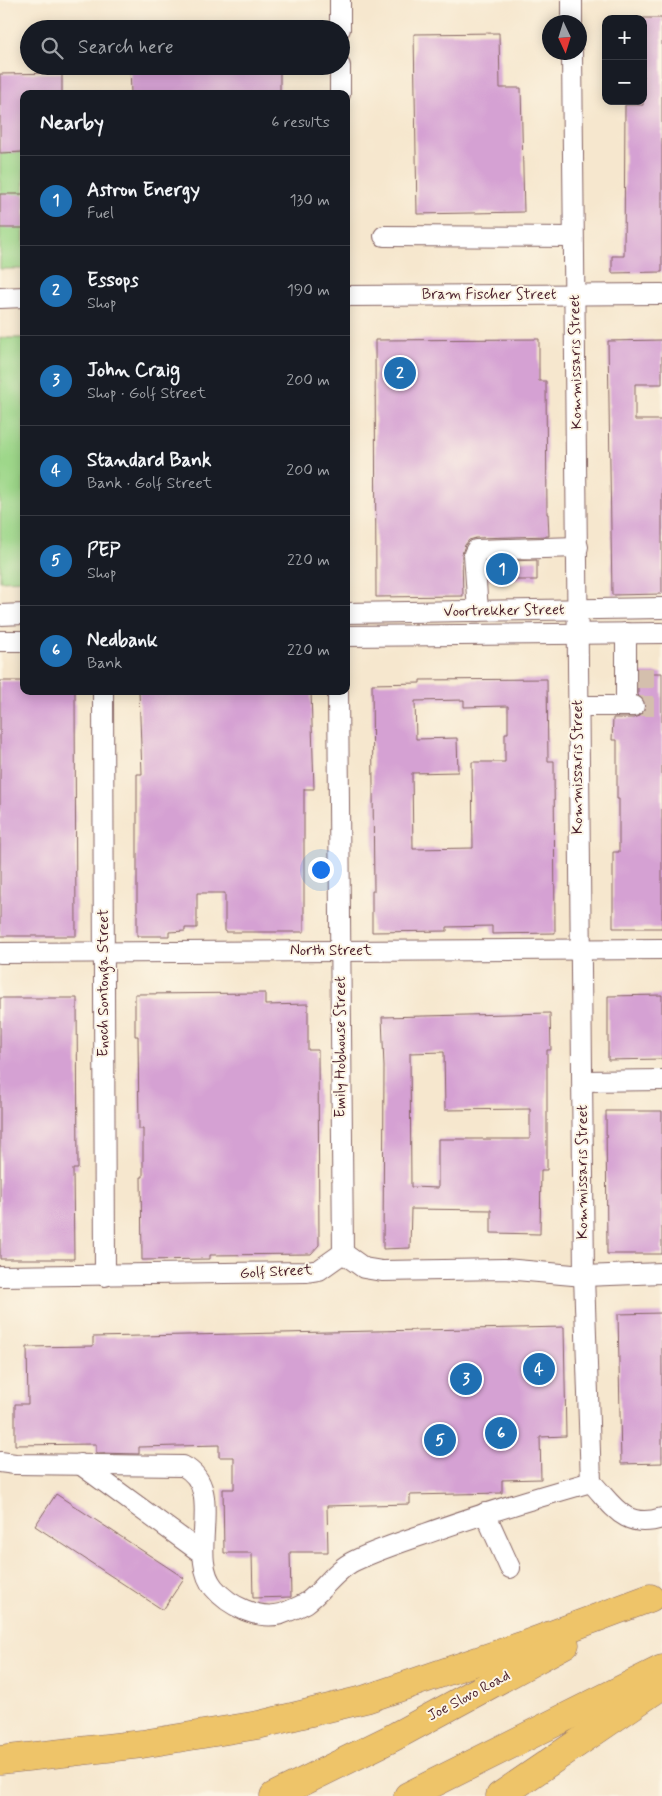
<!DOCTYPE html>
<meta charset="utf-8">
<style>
body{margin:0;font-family:Mynerve,sans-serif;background:#20242c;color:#f1f3f6}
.controls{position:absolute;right:15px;top:15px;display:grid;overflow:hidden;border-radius:10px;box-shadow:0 2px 12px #0003}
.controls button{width:45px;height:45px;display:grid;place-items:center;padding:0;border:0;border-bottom:1px solid #363941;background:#171b24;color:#f1f3f6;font:25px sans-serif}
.compass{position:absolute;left:542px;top:15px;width:45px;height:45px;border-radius:50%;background:#171b24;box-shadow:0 2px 12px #0003;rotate:176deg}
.you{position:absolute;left:320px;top:869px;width:18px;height:18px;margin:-12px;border:4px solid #fff;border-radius:50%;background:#1a73e8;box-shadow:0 0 0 8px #1a73e833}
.badge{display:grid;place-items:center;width:32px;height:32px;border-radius:50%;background:#1f6fb2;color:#fff;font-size:16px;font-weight:700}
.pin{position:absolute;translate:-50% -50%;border:2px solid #fff;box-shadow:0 1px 5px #0006}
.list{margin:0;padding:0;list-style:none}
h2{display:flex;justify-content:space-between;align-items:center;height:65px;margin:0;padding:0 20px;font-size:21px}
h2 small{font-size:16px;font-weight:400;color:#9ea1a6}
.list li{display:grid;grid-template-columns:32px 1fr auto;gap:15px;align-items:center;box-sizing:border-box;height:90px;padding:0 20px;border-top:1px solid #363941}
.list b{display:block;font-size:19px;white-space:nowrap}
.list p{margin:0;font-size:16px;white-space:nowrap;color:#9ea1a6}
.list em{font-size:16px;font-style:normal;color:#9ea1a6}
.icon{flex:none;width:28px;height:28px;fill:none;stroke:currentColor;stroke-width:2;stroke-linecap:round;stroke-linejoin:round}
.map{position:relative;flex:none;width:662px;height:1796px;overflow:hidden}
.search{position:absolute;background:#171b24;box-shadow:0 2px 12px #0003;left:20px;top:20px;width:330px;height:55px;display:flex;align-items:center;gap:12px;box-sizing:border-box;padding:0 18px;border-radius:28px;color:#9ea1a6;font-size:19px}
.panel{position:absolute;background:#171b24;box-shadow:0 2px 12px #0003;left:20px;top:90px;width:330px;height:605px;border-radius:10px}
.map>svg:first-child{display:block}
</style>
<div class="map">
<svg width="662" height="1796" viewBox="0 0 662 1796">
<rect width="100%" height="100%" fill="#fcf5e5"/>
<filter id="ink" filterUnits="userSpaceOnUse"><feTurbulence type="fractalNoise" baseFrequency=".02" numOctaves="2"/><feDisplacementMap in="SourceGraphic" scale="10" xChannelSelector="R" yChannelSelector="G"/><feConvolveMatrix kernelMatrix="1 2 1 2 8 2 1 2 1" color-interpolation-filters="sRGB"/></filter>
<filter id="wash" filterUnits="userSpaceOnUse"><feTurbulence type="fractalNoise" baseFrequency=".0096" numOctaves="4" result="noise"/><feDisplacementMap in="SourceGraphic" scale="20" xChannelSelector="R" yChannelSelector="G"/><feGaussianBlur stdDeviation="1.12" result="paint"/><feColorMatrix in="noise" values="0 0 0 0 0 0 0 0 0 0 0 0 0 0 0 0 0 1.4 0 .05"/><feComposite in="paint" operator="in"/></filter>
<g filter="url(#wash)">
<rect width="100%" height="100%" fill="#f6e7ce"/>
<!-- green -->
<g fill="#9ed78a" stroke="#747b5a">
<path d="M 24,152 L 24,269 L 0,269 L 0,153 Z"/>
<path d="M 0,338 L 24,338 L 24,580 L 0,581 Z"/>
</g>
<g id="blocks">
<!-- building -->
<g fill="#d5a1d3" fill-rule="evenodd">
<path d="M 662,18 L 662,272 L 612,273 L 612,256 L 624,256 L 625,105 L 643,105 L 643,18 Z"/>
<path d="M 499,33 L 500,88 L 521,88 L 524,212 L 417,214 L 414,34 Z"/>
<path d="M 130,66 L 280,66 L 280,94 L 131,94 Z"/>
<path d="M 62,73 L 62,94 L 24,94 L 24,152 L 0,153 L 0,74 Z"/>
<rect x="0" y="194" width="24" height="34"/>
<path d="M 539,339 L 539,381 L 546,381 L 547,514 L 548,514 L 549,536 L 476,538 L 469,540 L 465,545 L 462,554 L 463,596 L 376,597 L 375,340 Z"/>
<path d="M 662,340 L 662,384 L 635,384 L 635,420 L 662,420 L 662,594 L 612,595 L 608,341 Z"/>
<path d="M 537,560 L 537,580 L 488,580 L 486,562 Z"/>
<path d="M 638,673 L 662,673 L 662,928 L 613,928 L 613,852 L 619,852 L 619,799 L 617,799 L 617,740 L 612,740 L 613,718 L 634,718 L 640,716 L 644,711 L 646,706 L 644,701 L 638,695 Z"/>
<path d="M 547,679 L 548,761 L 554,761 L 555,933 L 492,934 L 492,926 L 447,927 L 447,931 L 372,932 L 372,891 L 374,891 L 372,684 L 420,683 L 420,680 ZM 464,700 L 464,707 L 508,706 L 508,733 L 505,733 L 505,762 L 472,762 L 473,848 L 413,849 L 412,773 L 458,772 L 457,738 L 416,739 L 415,701 Z"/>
<path d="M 0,681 L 24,681 L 24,691 L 75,691 L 76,936 L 0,936 Z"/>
<path d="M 139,691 L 311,691 L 314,789 L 304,789 L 304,932 L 225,932 L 225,893 L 197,893 L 197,928 L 185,928 L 185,931 L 169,932 L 169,936 L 137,936 L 137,774 L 142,774 Z"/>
<path d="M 265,993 L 265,1005 L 308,1004 L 308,1050 L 318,1050 L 319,1245 L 311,1254 L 210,1255 L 210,1259 L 142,1260 L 141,1177 L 143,1177 L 143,1129 L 139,1129 L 138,1036 L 135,1036 L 135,994 Z"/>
<path d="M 662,995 L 662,1059 L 608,1060 L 608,996 Z"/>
<path d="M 0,998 L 77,998 L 78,1169 L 73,1169 L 74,1259 L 0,1259 Z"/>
<path d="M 550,1013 L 551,1050 L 547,1050 L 547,1170 L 541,1170 L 540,1234 L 491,1233 L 491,1210 L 411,1209 L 410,1248 L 383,1249 L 384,1067 L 382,1017 ZM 444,1052 L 445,1110 L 530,1109 L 530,1139 L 438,1139 L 438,1188 L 411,1187 L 410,1053 Z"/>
<path d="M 606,1111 L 662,1111 L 662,1254 L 607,1254 Z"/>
<path d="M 662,1313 L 662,1463 L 621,1464 L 618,1314 Z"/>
<path d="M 564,1327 L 566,1436 L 540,1437 L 541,1479 L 502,1480 L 502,1493 L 410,1495 L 410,1504 L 327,1506 L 328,1552 L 290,1552 L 291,1597 L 253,1598 L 252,1553 L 224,1553 L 223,1489 L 234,1489 L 234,1457 L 219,1457 L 219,1445 L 139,1447 L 139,1454 L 96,1453 L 96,1444 L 15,1445 L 15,1404 L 28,1404 L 27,1347 L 93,1346 L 93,1337 Z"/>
<path d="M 56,1494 L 184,1578 L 163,1610 L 35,1526 Z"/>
</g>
</g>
</g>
<g filter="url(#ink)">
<use href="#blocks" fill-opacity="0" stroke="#866564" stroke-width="1"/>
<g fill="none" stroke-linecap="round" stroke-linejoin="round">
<!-- minor-tunnel -->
<g stroke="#d4bfad" stroke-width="20" stroke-dasharray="20 10" stroke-linecap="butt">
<path d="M 634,678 L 662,678"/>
<path d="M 634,706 L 662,706"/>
</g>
<!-- minor casing -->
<g stroke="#866564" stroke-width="22">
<g id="minor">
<path d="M 340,0 L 340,29"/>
<path d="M 572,0 L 572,22"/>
<path d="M 572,52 L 584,1276 L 591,1482"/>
<path d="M 340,66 L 340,94"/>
<path d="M 384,236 L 573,237"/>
<path d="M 346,296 L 662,294"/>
<path d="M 0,298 L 24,297"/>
<path d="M 478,611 L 474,554 L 476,550 L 578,547"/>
<path d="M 346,613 L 662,608"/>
<path d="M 0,615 L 24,614"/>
<path d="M 626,633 L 626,706"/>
<path d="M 346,636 L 662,633"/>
<path d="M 0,641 L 24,641"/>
<path d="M 103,691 L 105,1276"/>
<path d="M 338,691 L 343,1253"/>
<path d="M 578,706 L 634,706"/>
<path d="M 0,953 L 662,949"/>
<path d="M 583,1081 L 662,1080"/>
<path d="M 0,1276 L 307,1272 L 319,1270 L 343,1253 L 364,1268 L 382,1271 L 505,1269 L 584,1276 L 662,1273"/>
<path d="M 0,1462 L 15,1464 L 183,1466 C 227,1488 186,1555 214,1588 C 229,1606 258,1620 281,1614 C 289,1611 299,1607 306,1603 C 323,1591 335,1570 354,1561 C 377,1550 401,1542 425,1534 C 480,1514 535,1498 591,1482"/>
<path d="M 80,1464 L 203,1554"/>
<path d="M 591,1482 C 613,1505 624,1530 662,1518"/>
<path d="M 485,1513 L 510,1568"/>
</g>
</g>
<!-- highway casing -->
<g stroke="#866564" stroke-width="29">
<g id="highway">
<path d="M 0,1760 L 142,1744 L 258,1725 L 366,1699 L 521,1646 L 650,1598"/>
<path d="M 274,1796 L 392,1738 L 565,1644"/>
<path d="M 408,1796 L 662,1669"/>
<path d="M 500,1796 L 661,1686"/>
</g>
</g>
<!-- minor -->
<use href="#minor" stroke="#fff" stroke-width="20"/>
<!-- highway -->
<use href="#highway" stroke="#eec469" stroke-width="28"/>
</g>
</g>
<g text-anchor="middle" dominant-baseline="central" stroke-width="4" stroke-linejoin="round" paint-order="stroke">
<!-- street labels -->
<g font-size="15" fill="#4a1f2b" stroke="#fcf5e5">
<text x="489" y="295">Bram Fischer Street</text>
<text transform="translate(576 362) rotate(-91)">Kommissaris Street</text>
<text transform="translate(504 611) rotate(-1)">Voortrekker Street</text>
<text transform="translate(578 767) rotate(-90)">Kommissaris Street</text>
<text x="331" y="951">North Street</text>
<text transform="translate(104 983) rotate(-90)">Enoch Sontonga Street</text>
<text transform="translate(341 1047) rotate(-90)">Emily Hobhouse Street</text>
<text transform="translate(583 1172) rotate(-90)">Kommissaris Street</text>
<text transform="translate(276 1272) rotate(-3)">Golf Street</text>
<text transform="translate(469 1696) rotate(-28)">Joe Slovo Road</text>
</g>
</g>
</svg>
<div class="controls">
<button>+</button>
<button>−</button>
</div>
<svg class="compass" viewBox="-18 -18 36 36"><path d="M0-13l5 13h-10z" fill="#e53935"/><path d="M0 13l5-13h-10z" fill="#9ea1a6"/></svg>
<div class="you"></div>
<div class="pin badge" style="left:502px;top:569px">1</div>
<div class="pin badge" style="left:400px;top:373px">2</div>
<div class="pin badge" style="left:466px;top:1379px">3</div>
<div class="pin badge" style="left:539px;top:1369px">4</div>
<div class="pin badge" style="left:440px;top:1440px">5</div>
<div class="pin badge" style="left:501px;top:1433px">6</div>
<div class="search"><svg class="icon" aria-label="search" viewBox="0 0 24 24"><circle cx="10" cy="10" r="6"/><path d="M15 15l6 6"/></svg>Search here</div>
<section class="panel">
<h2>Nearby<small>6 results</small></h2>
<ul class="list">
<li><span class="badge">1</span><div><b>Astron Energy</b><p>Fuel</p></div><em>130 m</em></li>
<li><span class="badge">2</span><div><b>Essops</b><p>Shop</p></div><em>190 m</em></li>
<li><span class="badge">3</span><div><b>John Craig</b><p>Shop · Golf Street</p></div><em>200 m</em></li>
<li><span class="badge">4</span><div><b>Standard Bank</b><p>Bank · Golf Street</p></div><em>200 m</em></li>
<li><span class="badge">5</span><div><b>PEP</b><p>Shop</p></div><em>220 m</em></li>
<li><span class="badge">6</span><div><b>Nedbank</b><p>Bank</p></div><em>220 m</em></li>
</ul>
</section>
</div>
